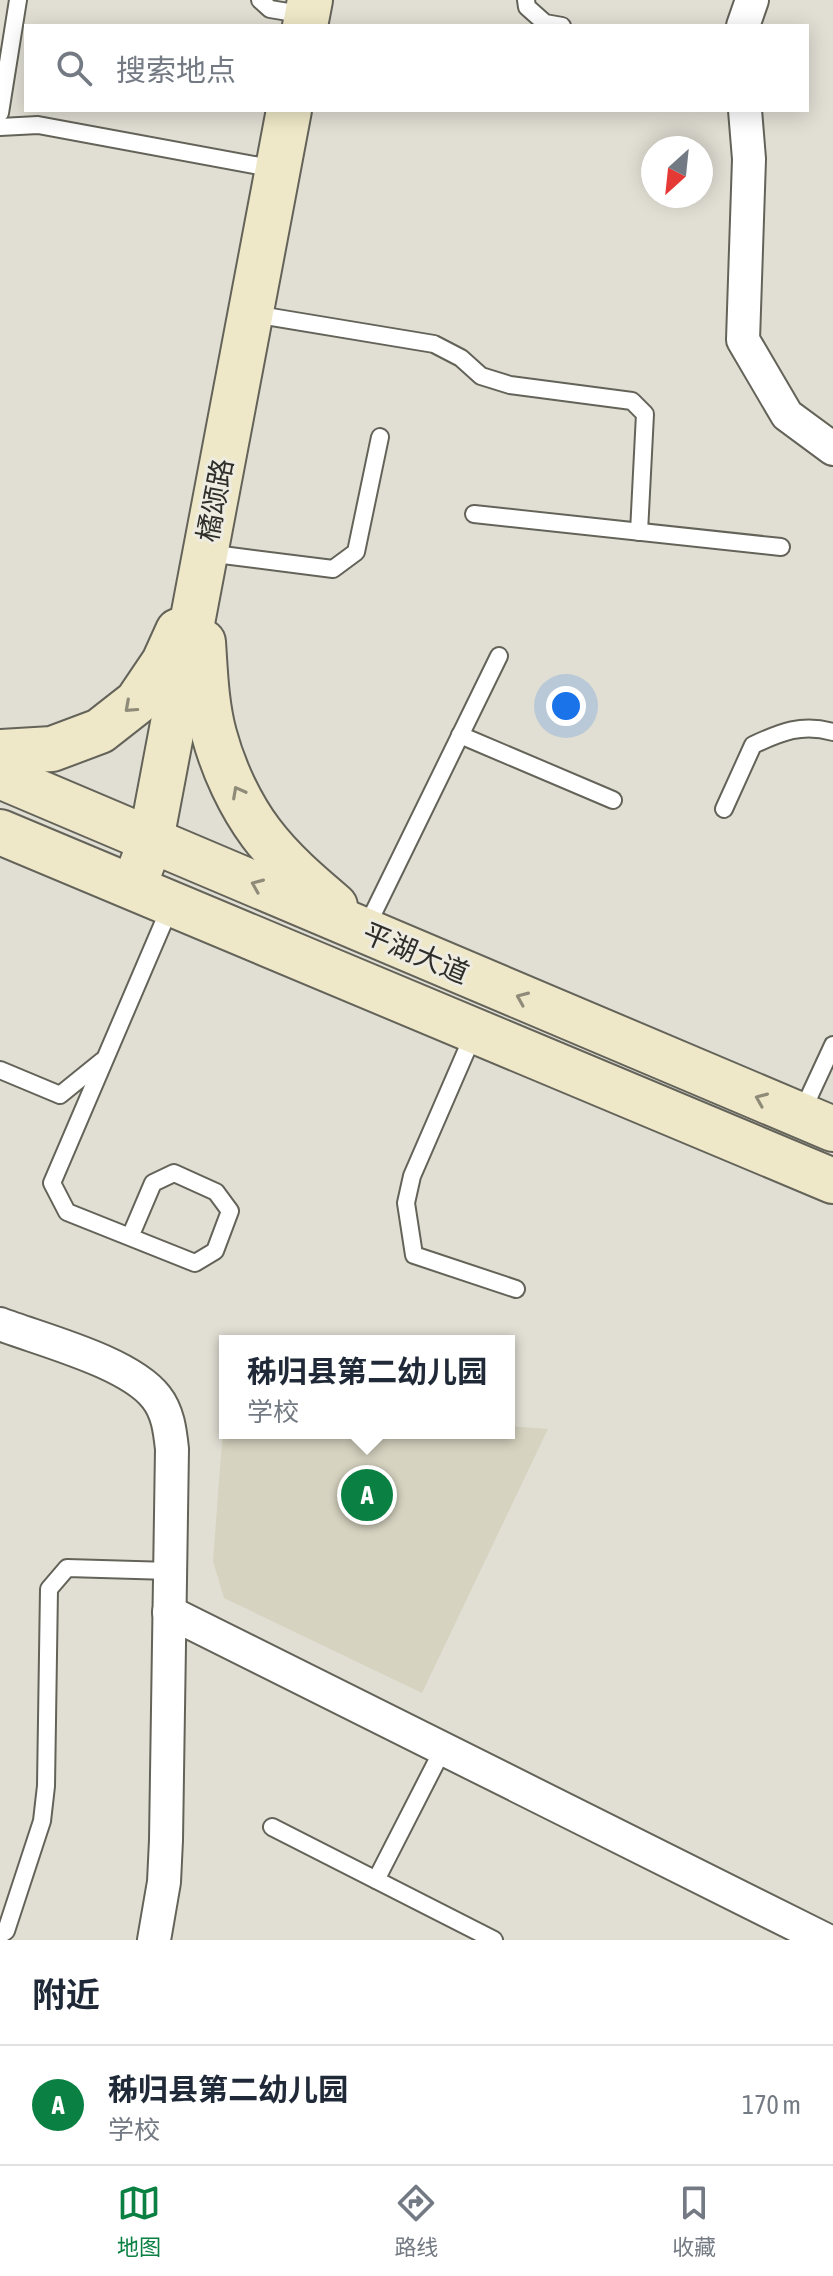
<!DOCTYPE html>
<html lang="zh">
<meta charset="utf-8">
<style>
body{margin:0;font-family:"Asap Condensed","Noto Sans SC",sans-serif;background:#f2f2f3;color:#1f2937}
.compass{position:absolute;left:641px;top:136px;width:72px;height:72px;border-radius:50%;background:#fff;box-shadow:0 4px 20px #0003;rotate:207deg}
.you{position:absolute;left:566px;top:706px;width:28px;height:28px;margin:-20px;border:6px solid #fff;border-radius:50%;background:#1a73e8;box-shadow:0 0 0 12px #1a73e833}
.badge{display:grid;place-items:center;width:52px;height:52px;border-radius:50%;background:#0b8043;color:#fff;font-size:26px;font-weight:700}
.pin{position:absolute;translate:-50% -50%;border:4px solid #fff;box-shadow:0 2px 8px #0006}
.popup{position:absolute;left:219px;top:1335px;width:296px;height:104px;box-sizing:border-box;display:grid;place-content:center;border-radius:0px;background:#fff;filter:drop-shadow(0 2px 6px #0005);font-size:26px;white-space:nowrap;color:#747a83}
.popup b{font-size:30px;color:#1f2937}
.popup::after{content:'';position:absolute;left:50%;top:100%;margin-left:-16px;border:16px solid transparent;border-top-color:#fff}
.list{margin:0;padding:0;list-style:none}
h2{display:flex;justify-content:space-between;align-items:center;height:104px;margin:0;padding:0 32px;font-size:34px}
h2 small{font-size:26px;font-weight:400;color:#747a83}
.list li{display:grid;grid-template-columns:52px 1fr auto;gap:24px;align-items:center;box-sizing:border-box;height:120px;padding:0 32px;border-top:2px solid #e0e1e3}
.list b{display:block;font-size:30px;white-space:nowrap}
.list p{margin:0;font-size:26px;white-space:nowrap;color:#747a83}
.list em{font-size:26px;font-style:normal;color:#747a83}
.icon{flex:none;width:44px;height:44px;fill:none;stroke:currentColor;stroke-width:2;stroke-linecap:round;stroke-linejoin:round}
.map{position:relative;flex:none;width:833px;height:1940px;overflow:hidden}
.search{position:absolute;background:#fff;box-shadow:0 4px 20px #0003;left:24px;right:24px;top:24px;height:88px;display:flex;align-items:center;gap:20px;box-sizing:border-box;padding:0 28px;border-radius:0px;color:#747a83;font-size:30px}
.sheet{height:224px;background:#fff}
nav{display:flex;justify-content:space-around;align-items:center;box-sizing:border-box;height:112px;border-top:2px solid #e0e1e3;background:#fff;font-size:22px;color:#747a83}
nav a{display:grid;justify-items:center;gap:4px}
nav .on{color:#0b8043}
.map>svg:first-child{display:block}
</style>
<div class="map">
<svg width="833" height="1940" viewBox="0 0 833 1940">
<rect width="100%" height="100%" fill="#e1dfd4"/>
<!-- built -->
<path fill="#d6d3c0" d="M 225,1402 L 225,1433 L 509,1433 L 509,1426 L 548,1429 L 422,1693 L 224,1598 L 213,1561 Z"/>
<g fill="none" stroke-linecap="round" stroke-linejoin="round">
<!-- lane casing -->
<g stroke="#646359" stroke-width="20">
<g id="lane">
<path d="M 260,0 L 270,9 L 306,15"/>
<path d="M 526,0 L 527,7 L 545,23 L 562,26"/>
<path d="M 0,113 L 18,0"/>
<path d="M 0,127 L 38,125 L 276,169"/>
<path d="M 253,314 L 434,344 L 461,358 L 481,376 L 510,385 L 632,401 L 645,414 L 639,532"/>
<path d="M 474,514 L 781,547"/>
<path d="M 207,553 L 333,569 L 356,552 L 380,437"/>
<path d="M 460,735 L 613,800"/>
<path d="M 724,809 L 753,745 C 781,732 802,723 833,732"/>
<path d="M 365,930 L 499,656"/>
<path d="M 468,1047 L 412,1176 L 406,1203 L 414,1255 L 516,1289"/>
<path d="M 0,1070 L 60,1095 L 102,1061"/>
<path d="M 801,1114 L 833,1045"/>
<path d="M 130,1237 L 153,1183 L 174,1173 L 216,1192 L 230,1211 L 215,1251 L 195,1263 L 67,1212 L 52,1183 L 171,905"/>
<path d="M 272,1827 L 494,1940"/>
<path d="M 376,1880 L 443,1749"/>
<path d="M 0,1935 L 6,1931 L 42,1821 L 46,1786 L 49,1589 L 67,1568 L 170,1571"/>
</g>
</g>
<!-- street casing -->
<g stroke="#646359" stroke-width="36">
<g id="street">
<path d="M 743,26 L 752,0"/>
<path d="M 745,110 L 749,159 L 743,340 L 787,415 L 833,449"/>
<path d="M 0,1324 C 42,1340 129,1362 156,1397 C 168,1412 170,1431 172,1449 L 166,1840 L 164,1882 L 154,1940"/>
<path d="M 169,1612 L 826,1940"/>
</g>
</g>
<!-- secondary casing -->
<g stroke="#646359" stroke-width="48">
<g id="secondary">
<path d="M 305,26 L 310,0"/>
<path d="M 203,642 C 205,672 206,704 214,734 C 223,768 240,805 261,833 C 282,861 309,884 335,906"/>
<path d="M 0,752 L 52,749 L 100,731 L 137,702 L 164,662 L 178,631"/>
<path d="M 0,776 L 833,1129"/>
<path d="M 0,832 L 833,1181"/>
<path d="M 141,867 L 151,840 L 289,110"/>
</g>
</g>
<!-- lane -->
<use href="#lane" stroke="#fff" stroke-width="16"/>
<!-- street -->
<use href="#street" stroke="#fff" stroke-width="32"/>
<!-- secondary -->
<use href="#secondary" stroke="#efe8c8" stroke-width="44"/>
</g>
<!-- one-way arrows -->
<defs><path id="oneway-chevron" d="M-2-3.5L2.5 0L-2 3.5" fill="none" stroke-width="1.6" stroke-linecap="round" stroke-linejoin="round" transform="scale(2)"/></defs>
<g stroke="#8f8b79">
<use href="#oneway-chevron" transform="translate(130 707) rotate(138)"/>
<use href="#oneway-chevron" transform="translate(238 792) rotate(-118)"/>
<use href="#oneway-chevron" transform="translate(257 885) rotate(-157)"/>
<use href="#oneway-chevron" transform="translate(522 998) rotate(-157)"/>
<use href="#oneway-chevron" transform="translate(761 1099) rotate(-157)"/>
</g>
<g text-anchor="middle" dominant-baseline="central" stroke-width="6" stroke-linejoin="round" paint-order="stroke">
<!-- street labels -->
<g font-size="28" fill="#2f2e2a" stroke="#eeece1">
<text transform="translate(215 500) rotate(-79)">橘颂路</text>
<text transform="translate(416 953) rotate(23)">平湖大道</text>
</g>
</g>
</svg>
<svg class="compass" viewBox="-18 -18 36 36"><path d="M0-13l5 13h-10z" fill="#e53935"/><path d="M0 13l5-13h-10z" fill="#747a83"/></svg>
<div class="you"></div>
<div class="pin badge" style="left:367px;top:1495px">A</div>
<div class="popup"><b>秭归县第二幼儿园</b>学校</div>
<div class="search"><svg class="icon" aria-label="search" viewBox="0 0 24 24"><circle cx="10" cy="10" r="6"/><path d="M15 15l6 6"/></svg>搜索地点</div>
</div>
<section class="sheet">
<h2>附近<small></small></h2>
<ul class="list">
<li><span class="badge">A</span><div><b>秭归县第二幼儿园</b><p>学校</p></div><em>170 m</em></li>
</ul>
</section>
<nav>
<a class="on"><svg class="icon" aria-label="map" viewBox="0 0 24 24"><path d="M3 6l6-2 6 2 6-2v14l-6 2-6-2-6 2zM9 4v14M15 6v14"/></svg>地图</a>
<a><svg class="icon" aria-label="directions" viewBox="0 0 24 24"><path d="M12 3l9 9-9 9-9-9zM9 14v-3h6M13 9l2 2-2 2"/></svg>路线</a>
<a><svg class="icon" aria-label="saved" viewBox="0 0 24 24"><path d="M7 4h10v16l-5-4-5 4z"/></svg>收藏</a>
</nav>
